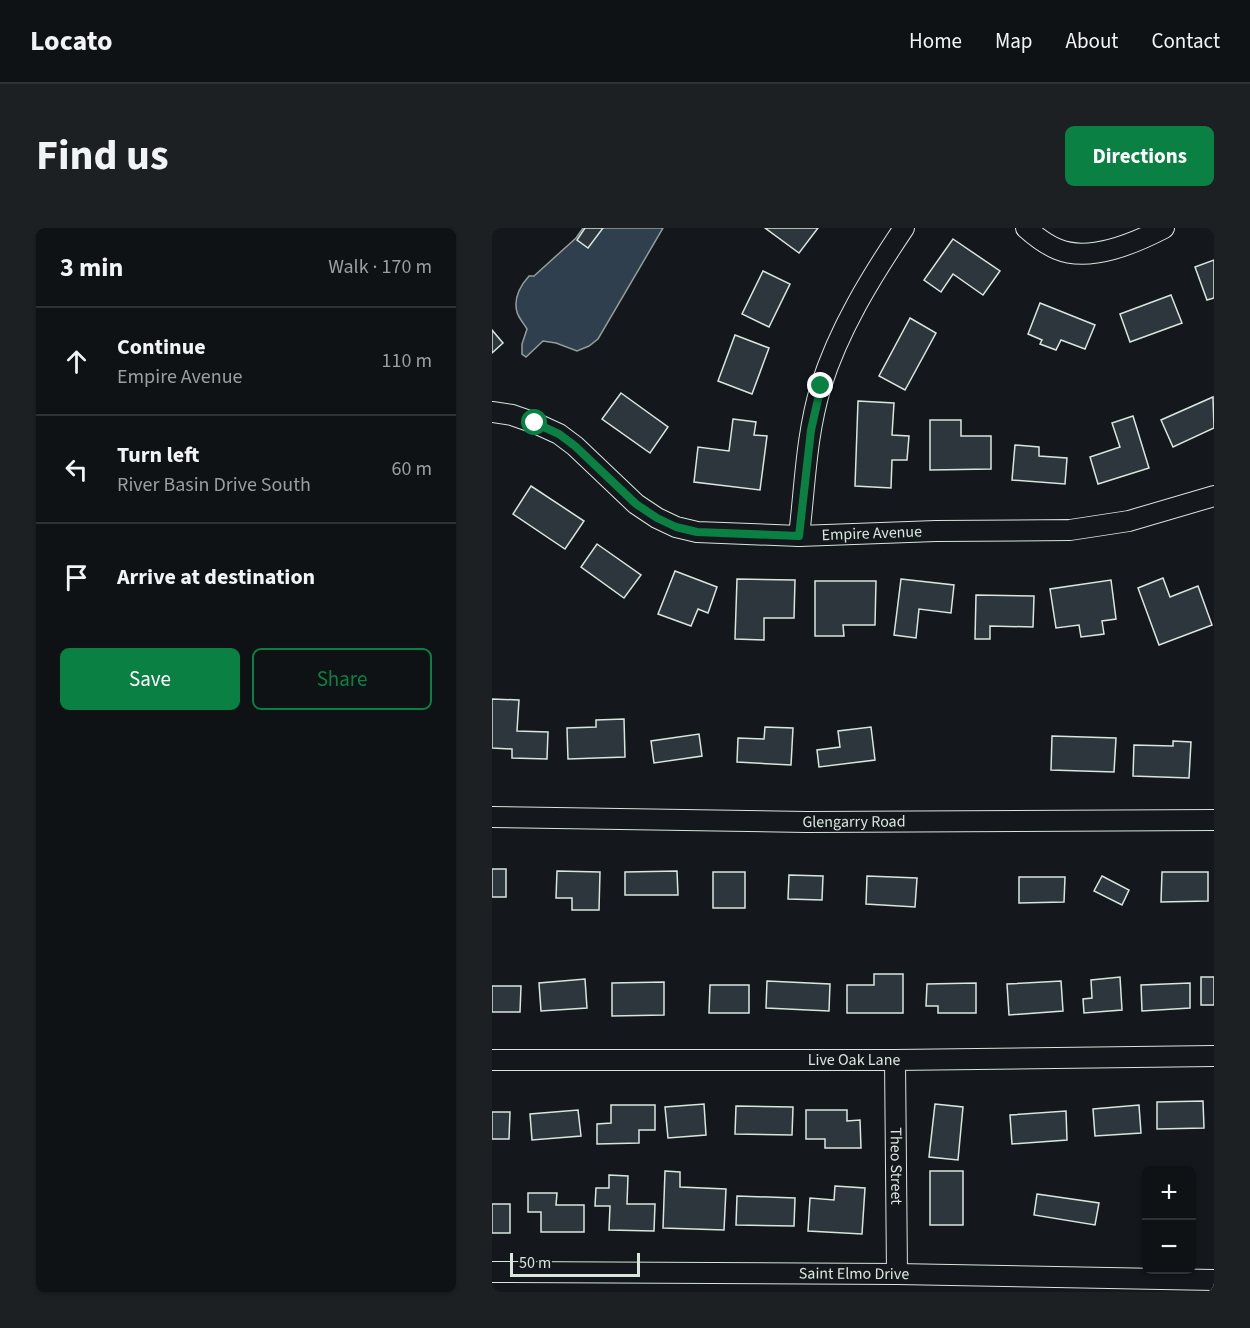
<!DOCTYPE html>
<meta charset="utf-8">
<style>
body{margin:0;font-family:"Source Sans 3",sans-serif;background:#1d2022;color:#f1f3f6}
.controls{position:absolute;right:18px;bottom:18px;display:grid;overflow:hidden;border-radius:9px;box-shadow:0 2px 4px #0004}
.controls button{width:54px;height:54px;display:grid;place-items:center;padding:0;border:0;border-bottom:2px solid #2f3234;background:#0f1215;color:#f1f3f6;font:30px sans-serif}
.scale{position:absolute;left:18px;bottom:15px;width:130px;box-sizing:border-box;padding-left:6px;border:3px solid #d8e6dc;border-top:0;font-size:16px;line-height:21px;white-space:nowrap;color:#d8e6dc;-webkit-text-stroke:4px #14181c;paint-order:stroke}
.stop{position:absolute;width:18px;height:18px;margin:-14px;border:4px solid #0b8043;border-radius:50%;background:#fff}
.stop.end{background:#0b8043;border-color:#fff;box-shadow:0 2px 6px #0008}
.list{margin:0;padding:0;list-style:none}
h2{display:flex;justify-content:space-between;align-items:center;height:78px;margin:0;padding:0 24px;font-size:26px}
h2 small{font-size:20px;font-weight:400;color:#9b9ea0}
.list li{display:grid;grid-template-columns:39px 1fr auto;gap:18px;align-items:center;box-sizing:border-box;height:108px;padding:0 24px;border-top:2px solid #2f3234}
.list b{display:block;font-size:22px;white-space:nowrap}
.list p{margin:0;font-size:20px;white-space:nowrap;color:#9b9ea0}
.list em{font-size:20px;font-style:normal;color:#9b9ea0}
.actions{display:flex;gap:12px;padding:18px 24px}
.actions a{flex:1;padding:14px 0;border:2px solid #0b8043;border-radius:9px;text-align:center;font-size:21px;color:#0b8043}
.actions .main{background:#0b8043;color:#fff}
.icon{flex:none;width:33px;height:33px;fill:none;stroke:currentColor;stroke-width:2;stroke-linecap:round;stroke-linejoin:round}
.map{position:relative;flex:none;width:722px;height:1064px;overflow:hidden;border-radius:9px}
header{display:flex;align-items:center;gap:36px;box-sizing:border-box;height:84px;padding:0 30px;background:#0f1215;border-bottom:2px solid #2f3234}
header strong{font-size:28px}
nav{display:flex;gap:33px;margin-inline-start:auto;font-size:21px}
.intro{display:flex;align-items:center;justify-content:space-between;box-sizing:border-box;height:144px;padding:0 36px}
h1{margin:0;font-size:42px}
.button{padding:15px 27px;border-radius:9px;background:#0b8043;color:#fff;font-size:21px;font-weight:700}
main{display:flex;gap:36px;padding:0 36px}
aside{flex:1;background:#0f1215;border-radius:9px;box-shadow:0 2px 4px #0004}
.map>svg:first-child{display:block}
</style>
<header>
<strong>Locato</strong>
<nav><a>Home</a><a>Map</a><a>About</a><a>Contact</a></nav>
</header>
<div class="intro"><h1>Find us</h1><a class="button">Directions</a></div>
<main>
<aside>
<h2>3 min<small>Walk · 170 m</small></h2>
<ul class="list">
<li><svg class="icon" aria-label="ahead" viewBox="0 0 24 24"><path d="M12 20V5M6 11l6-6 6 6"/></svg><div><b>Continue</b><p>Empire Avenue</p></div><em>110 m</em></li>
<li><svg class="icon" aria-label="left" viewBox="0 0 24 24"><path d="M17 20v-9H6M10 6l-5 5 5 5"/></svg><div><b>Turn left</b><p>River Basin Drive South</p></div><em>60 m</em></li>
<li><svg class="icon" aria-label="arrive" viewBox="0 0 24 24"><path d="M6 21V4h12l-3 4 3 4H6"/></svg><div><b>Arrive at destination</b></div></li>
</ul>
<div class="actions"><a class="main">Save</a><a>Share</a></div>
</aside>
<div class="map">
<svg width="722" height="1064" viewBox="0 0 722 1064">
<rect width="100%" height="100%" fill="#14181c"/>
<!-- water -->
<path fill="#2f3f4d" stroke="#939e99" stroke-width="1.5" d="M 91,0 L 171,0 L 106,111 L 97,118 L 85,123 L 64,115 L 51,113 L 34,129 L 30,126 L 30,116 L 35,101 C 32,96 26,89 25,84 C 21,70 29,57 37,48 L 42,48 L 84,10 Z"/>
<!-- building -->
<g fill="#2c363c" stroke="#d8e6dc" stroke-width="1.5">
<path d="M 93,0 L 111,0 L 96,20 L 85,12 Z"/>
<path d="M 273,0 L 326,0 L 307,25 Z"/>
<path d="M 461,11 L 508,43 L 491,67 L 461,46 L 449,64 L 432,52 Z"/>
<path d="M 722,32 L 722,70 L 715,72 L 703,39 Z"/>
<path d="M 271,43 L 298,56 L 277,99 L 250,86 Z"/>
<path d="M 679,67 L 690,95 L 638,114 L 628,86 Z"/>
<path d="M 548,75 L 603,97 L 593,121 L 569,112 L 564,122 L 548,116 L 550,112 L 536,106 Z"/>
<path d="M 418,90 L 444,105 L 413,162 L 387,148 Z"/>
<path d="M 0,102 L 11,115 L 0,125 Z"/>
<path d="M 243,107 L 277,120 L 260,166 L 226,153 Z"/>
<path d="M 129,165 L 176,199 L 158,225 L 110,191 Z"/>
<path d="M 721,169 L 722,200 L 681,219 L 669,192 Z"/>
<path d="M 366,173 L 402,175 L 400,207 L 417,208 L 415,232 L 400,232 L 399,260 L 363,258 Z"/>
<path d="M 641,188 L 657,240 L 606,256 L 598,229 L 628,219 L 620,195 Z"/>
<path d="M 241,191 L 264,194 L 262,207 L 275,208 L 268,262 L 202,254 L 206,219 L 237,223 Z"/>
<path d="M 438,192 L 469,192 L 469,208 L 499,208 L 499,241 L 438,242 Z"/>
<path d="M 523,217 L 547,219 L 547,228 L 575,230 L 573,256 L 520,252 Z"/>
<path d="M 39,258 L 92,293 L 73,321 L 21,286 Z"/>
<path d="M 105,316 L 149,347 L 132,370 L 89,339 Z"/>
<path d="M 183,343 L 225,359 L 216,385 L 206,381 L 199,398 L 166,386 Z"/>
<path d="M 671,350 L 678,369 L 706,358 L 720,397 L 667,417 L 646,360 Z"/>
<path d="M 245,351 L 303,352 L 302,390 L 272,390 L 272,412 L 243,411 Z"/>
<path d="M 409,351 L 462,357 L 459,385 L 427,381 L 424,410 L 402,407 Z"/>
<path d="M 619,352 L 624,391 L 610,393 L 612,406 L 589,409 L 587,397 L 564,400 L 558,361 Z"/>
<path d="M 323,353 L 384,353 L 383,397 L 351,397 L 352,408 L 323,408 Z"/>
<path d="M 484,367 L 542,368 L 541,399 L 498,398 L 498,411 L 483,411 Z"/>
<path d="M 0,471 L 27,472 L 25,503 L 56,504 L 55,531 L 20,530 L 20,521 L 0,520 Z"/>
<path d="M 132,491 L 133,529 L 76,531 L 75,500 L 104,499 L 104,492 Z"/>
<path d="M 273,499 L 301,500 L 299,537 L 245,534 L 246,510 L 272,511 Z"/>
<path d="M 379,499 L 383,532 L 327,539 L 325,522 L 348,519 L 346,503 Z"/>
<path d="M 207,506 L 210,528 L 162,535 L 159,513 Z"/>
<path d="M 560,508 L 624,510 L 622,544 L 559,542 Z"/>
<path d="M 681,513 L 699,514 L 697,550 L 641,548 L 642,517 L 681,518 Z"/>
<rect x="0" y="641" width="14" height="28"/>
<path d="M 65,643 L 108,644 L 107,682 L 80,682 L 80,670 L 64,670 Z"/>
<path d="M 185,643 L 186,667 L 133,667 L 133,644 Z"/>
<rect x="221" y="644" width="32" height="36"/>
<path d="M 670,644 L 716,644 L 716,673 L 669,674 Z"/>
<path d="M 297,647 L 331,648 L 330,672 L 296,671 Z"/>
<path d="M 375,648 L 425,650 L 423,679 L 374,676 Z"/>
<path d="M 610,648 L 637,662 L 630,677 L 602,663 Z"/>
<path d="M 527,649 L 573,649 L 572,674 L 527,675 Z"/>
<path d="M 382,746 L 411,746 L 411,785 L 355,785 L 355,757 L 382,757 Z"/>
<path d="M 628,749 L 630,782 L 592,785 L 591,771 L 600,770 L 599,752 Z"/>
<rect x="709" y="749" width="13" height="28"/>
<path d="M 93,751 L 95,780 L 49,783 L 47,755 Z"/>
<path d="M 275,753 L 338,756 L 337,783 L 274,780 Z"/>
<path d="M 569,753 L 571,783 L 517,787 L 515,756 Z"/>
<path d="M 172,754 L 172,787 L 120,788 L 120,755 Z"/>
<path d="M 484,755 L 484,785 L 446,785 L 446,778 L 434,778 L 435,756 Z"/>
<path d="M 698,755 L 698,780 L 650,783 L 649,757 Z"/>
<path d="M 218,757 L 257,757 L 257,785 L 217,785 Z"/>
<path d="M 0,758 L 29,758 L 28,784 L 0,784 Z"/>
<path d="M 711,873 L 712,900 L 665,901 L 665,874 Z"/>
<path d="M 212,876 L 214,907 L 176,910 L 173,879 Z"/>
<path d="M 443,876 L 471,879 L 466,932 L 437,929 Z"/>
<path d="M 119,877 L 163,877 L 163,902 L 147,902 L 147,915 L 105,916 L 105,896 L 119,895 Z"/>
<path d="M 647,877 L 649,905 L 603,908 L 601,881 Z"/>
<path d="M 244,878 L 301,879 L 300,907 L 243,906 Z"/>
<path d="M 86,882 L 89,908 L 40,912 L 38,886 Z"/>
<path d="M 314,882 L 355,882 L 355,893 L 368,892 L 369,920 L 333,920 L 333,911 L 314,911 Z"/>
<path d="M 574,883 L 575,912 L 520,916 L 518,887 Z"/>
<path d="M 0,884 L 18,884 L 17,911 L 0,911 Z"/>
<path d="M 173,943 L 188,944 L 188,959 L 234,961 L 232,1002 L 171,1000 Z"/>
<rect x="438" y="943" width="33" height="54"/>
<path d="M 117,947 L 136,948 L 135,976 L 163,976 L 162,1003 L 117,1002 L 118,978 L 103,978 L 104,960 L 117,960 Z"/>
<path d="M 343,958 L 373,960 L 370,1006 L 316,1003 L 318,970 L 342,972 Z"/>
<path d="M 36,965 L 65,965 L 64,977 L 92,977 L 92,1004 L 49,1004 L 49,984 L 36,984 Z"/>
<path d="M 545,966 L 607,975 L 603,997 L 542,987 Z"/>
<path d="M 245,968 L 303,970 L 302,998 L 244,997 Z"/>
<rect x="0" y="976" width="18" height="29"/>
</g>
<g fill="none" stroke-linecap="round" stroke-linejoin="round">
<!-- minor casing -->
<g stroke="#d8e6dc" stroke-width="22">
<g id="minor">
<path d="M 534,0 C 543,8 553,16 565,21 C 598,35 643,15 672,0"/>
<path id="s1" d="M 0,184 L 20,187 L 43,195 L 67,206 L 83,218 L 144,276 L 165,290 L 184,299 L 205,304 L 307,308 L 444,303 L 578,302 L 637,293 L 722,268"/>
<path d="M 307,308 C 313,258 314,207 329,158 C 347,101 379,49 412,0"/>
<path id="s2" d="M 0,589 L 315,594 L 722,592"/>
<path id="s3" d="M 0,832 L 403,832 L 722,828"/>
<path id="s4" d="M 403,832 L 405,1046"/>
<path id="s5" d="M 0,1044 L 405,1046 L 722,1052"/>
</g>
</g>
<!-- minor -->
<use href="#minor" stroke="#14181c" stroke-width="20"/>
</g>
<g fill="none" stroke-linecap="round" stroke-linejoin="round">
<!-- route -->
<path stroke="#0b8043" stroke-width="8" d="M 43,195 L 67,206 L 83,218 L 144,276 L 165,290 L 184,299 L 205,304 L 307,308 L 319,202 L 329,158"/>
</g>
<g text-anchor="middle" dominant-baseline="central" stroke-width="4.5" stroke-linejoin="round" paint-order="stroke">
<!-- street labels -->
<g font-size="16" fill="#d8e6dc" stroke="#14181c">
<text stroke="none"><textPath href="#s1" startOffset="418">Empire Avenue</textPath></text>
<text stroke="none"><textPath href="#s2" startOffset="362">Glengarry Road</textPath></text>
<text stroke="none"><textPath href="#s3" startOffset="362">Live Oak Lane</textPath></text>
<text stroke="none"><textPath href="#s4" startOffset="106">Theo Street</textPath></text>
<text stroke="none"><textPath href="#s5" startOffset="362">Saint Elmo Drive</textPath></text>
</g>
</g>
</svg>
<div class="controls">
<button>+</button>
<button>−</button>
</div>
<div class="scale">50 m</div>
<div class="stop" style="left:43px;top:195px"></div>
<div class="stop end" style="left:329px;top:158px"></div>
</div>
</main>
